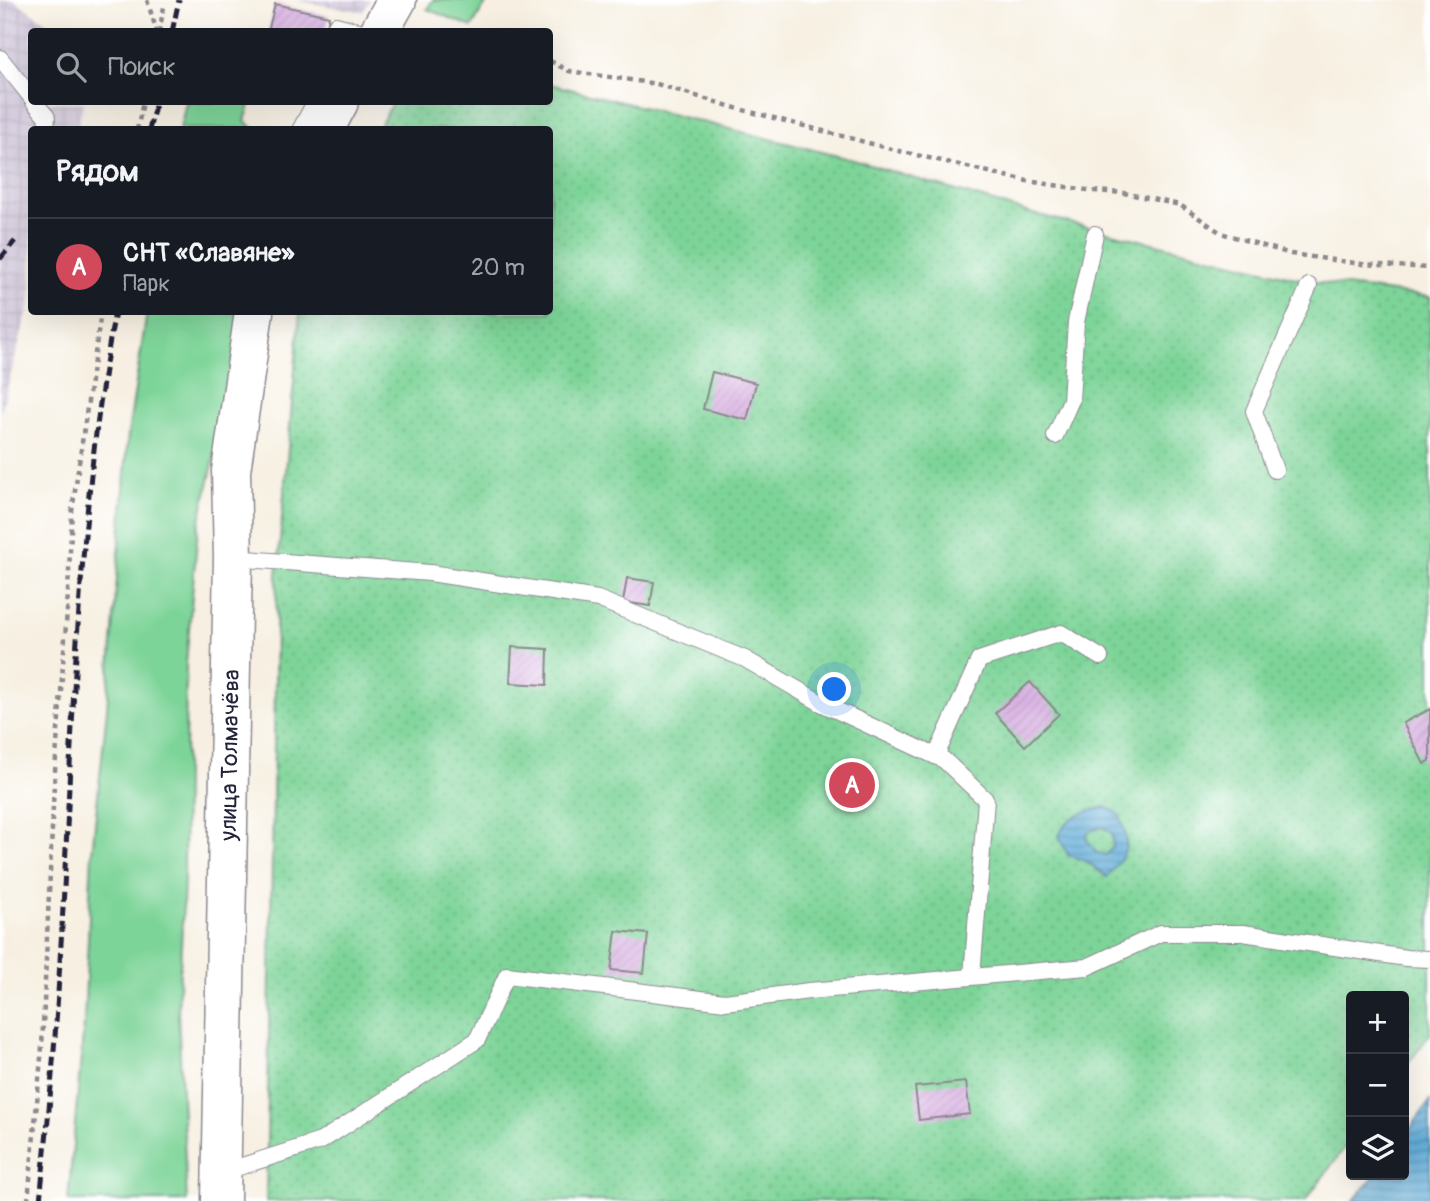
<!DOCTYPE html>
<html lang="ru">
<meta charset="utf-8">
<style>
body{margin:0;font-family:Pangolin,sans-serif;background:#242831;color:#f1f3f6}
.controls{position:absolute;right:21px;bottom:21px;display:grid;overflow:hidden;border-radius:7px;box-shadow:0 7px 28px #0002}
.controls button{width:63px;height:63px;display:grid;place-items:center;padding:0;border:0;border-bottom:2px solid #363941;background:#171b24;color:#f1f3f6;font:35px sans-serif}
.you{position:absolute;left:835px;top:690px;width:24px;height:24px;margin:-18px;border:5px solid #fff;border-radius:50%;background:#1a73e8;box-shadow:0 0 0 10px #1a73e833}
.badge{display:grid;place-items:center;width:46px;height:46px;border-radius:50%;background:#d1495b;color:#fff;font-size:23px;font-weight:700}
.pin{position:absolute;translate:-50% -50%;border:4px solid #fff;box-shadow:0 2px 7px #0006}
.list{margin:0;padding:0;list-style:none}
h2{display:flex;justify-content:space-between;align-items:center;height:91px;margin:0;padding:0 28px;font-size:30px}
h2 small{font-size:23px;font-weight:400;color:#9ea1a6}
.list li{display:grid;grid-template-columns:46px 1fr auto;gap:21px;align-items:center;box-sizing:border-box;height:98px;padding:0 28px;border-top:2px solid #363941}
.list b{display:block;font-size:26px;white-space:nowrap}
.list p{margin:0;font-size:23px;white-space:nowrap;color:#9ea1a6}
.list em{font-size:23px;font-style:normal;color:#9ea1a6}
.icon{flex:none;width:38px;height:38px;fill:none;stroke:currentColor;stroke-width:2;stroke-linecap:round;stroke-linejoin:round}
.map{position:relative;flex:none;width:1430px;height:1201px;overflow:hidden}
.search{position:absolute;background:#171b24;box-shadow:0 7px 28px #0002;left:28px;top:28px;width:525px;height:77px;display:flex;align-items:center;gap:18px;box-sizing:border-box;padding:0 24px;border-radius:7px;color:#9ea1a6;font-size:26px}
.panel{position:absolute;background:#171b24;box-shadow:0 7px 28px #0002;left:28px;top:126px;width:525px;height:189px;border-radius:7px}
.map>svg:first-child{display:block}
</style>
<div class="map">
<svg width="1430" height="1201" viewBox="0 0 1430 1201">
<defs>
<pattern id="industrial-grid" width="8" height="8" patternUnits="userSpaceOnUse" patternTransform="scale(1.75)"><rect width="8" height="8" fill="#cbbfd5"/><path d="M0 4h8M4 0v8" fill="none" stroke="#aea4b8"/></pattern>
<pattern id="garden-dots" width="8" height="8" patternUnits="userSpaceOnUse" patternTransform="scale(1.75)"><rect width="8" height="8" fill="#7dd498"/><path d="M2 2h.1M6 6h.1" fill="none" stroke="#6cb684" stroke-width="1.8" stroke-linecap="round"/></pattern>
<pattern id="water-rules" width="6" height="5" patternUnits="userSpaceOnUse" patternTransform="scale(1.75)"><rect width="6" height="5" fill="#5facd8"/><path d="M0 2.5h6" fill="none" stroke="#4e8cb0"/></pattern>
<pattern id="building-hatch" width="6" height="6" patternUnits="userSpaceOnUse" patternTransform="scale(1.75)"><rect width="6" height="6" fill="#d6abe0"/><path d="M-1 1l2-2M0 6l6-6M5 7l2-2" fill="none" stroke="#b793c1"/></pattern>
</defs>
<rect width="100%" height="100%" fill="#fff"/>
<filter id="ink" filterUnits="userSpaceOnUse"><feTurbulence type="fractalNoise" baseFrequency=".0143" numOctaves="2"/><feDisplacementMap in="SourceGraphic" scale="14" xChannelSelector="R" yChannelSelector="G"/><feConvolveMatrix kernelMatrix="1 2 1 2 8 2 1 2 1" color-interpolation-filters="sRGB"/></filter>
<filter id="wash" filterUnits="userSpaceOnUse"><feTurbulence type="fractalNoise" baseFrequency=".00686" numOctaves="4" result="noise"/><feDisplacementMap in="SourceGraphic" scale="28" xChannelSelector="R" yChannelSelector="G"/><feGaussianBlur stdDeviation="1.57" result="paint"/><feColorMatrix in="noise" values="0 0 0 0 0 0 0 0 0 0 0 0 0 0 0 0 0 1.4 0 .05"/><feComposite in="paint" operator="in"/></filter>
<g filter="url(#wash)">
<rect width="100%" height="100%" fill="#f7f0e2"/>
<!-- industrial -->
<g fill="url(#industrial-grid)">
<path d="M 0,0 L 14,0 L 59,31 L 32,32 L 32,102 L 84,102 L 77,129 L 32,130 L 31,298 L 0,415 Z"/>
<path d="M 293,0 L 370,0 L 363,12 Z"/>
</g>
<!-- grass -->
<g fill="#7dd498" stroke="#507b6a" stroke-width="2">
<path d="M 433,0 L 488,0 L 472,27 L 427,9 Z"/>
<path d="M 186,102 L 251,102 L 245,121 L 254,129 L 180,129 Z"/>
<path d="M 147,312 L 240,312 L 228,400 L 198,528 L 186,663 L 184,881 L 178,1013 L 187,1201 L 68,1201 L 84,1024 L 92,853 L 107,709 L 128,434 Z"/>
</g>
<!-- garden -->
<path fill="url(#garden-dots)" stroke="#507b6a" stroke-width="2" d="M 550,84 L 850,159 L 1030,213 L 1308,281 L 1430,297 L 1430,1034 L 1404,1069 L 1404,996 L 1351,996 L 1351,1139 L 1305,1201 L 266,1201 L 277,574 L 300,312 L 550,312 L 550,130 L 378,129 L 393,102 L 550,102 Z"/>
<!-- water -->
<g fill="url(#water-rules)" stroke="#40678a" stroke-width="2" fill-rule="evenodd">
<path d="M 1106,807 L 1119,814 C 1131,847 1129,849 1107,877 L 1086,861 L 1068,855 L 1059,837 C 1066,814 1085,812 1106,807 ZM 1102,827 L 1112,833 L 1113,847 L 1106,855 L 1097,853 L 1086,838 L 1088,832 Z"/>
<path d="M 1430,1101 L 1430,1201 L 1353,1201 L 1375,1175 L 1404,1175 L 1404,1137 Z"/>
</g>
<g id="blocks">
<!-- building -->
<g fill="url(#building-hatch)">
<path d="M 275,4 L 329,16 L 326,32 L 268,32 Z"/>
<path d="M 712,372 L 756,383 L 747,420 L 703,409 Z"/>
<path d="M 627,578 L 654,582 L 650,606 L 623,602 Z"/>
<path d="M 512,647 L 548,649 L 547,685 L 510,683 Z"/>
<path d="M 1030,682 L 1059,714 L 1025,746 L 995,713 Z"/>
<path d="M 1430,709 L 1430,761 L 1424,764 L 1403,723 Z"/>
<path d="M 616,931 L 648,934 L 644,973 L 611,970 Z"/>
<path d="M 966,1082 L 970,1114 L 919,1120 L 915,1087 Z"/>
</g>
</g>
</g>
<g filter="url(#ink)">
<use href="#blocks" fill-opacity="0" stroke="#8c898e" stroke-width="2"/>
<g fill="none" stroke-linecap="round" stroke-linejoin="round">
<!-- service casing -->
<g stroke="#8c898e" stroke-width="18">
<g id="service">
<path d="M 334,32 L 336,25 L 363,32"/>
<path d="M 0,58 L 32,98"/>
<path d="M 34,102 L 47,117 L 46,130"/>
<path d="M 300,130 L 315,102"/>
<path d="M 1055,436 L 1071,400 L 1076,322 L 1095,234"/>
<path d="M 1275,470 L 1254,411 L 1309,286"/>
<path d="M 233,558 L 430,573 L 598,599 L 745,659 L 821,703 L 944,760 L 986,800 L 972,976"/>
<path d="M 936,756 L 979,660 L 1061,633 L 1100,657"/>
<path d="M 223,1172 L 321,1141 L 477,1040 L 507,975 L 725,1002 L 809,991 L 1087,967 L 1161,933 L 1243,933 L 1406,958 L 1430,959"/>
</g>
</g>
<!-- tertiary casing -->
<g stroke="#8c898e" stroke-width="41">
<g id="tertiary">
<path d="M 379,32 L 397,0"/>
<path d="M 324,130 L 339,102"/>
<path id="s1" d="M 221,1201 L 233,558 L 231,471 L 254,312"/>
</g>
</g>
<!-- path -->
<g stroke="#8c898e" stroke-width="4.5" stroke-dasharray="5 5" stroke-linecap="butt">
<path d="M 147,0 L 157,32"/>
<path d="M 159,32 L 164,7"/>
<path d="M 550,61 L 569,71 L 657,84 L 732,107 L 895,150 L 1027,181 L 1094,191 L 1124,193 L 1180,205 L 1221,233 L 1291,254 L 1362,264 L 1430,268"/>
<path d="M 137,130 L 143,102"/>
<path d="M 28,1201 L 42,1047 L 54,784 L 67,611 L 72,511 L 101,312"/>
</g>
<!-- service -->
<use href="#service" stroke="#fff" stroke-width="16"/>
<!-- tertiary -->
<use href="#tertiary" stroke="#fff" stroke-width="38"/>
<!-- rail -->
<g stroke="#22223b" stroke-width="5" stroke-dasharray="10 5" stroke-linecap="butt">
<path d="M 172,32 L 179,0"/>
<path d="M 149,130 L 156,102"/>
<path d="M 0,259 L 15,241"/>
<path d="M 40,1201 C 46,1141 52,1082 56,1022 C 73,785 71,546 115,312"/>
</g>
</g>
</g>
<g text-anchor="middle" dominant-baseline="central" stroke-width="5" stroke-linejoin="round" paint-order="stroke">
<!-- street labels -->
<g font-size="23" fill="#22223b" stroke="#fff">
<text stroke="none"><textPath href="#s1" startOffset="446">улица Толмачёва</textPath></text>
</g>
</g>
</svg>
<div class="controls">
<button>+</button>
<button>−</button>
<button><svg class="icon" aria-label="layers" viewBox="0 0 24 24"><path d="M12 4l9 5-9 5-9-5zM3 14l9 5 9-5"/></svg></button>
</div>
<div class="you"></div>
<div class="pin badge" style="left:852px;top:785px">A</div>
<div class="search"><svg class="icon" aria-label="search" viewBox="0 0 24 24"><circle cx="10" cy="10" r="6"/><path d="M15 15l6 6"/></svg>Поиск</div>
<section class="panel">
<h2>Рядом<small></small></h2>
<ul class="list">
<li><span class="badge">A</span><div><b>СНТ «Славяне»</b><p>Парк</p></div><em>20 m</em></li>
</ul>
</section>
</div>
